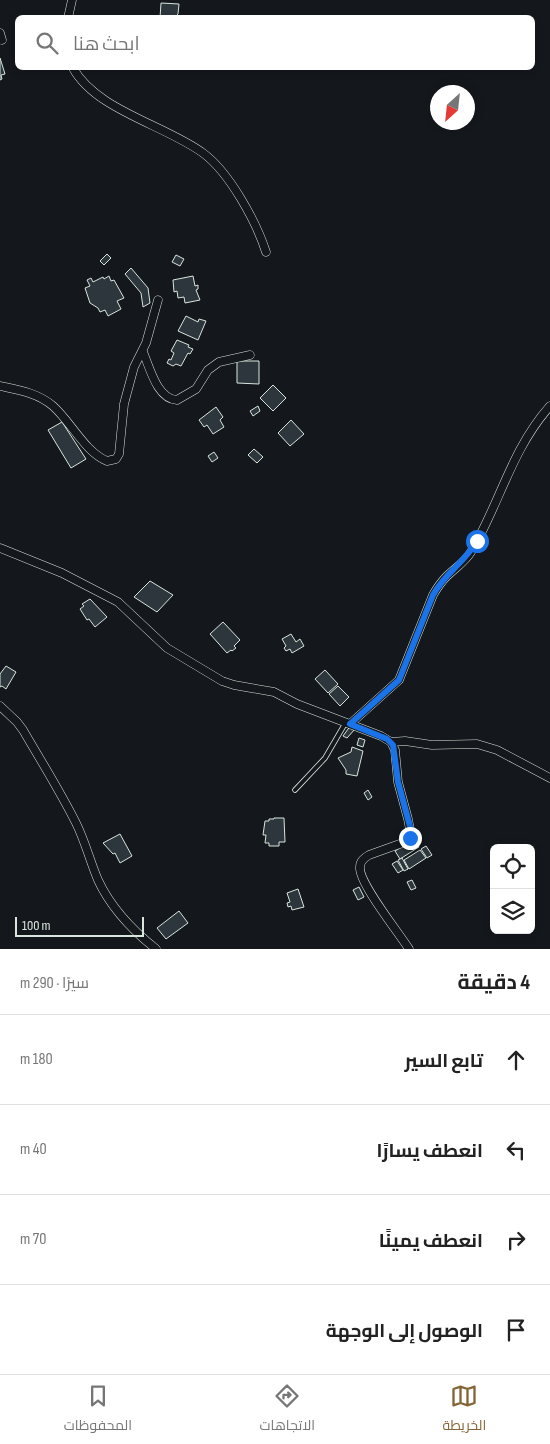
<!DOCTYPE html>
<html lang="ar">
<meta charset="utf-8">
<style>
body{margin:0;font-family:"Sofia Sans Condensed",Cairo,sans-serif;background:#f2f2f2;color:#222;direction:rtl}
.controls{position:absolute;right:15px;bottom:15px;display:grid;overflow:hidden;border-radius:8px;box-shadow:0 2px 8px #0003}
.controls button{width:45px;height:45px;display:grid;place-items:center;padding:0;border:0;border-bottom:1px solid #e0e0e0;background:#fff;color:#222;font:25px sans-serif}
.compass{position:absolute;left:430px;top:85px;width:45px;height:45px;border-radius:50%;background:#fff;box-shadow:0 2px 8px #0003;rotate:207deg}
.scale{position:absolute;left:15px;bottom:12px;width:129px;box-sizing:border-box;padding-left:5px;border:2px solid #d8e6dc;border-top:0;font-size:14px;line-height:18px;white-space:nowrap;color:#d8e6dc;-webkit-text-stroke:4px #14181c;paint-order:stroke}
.stop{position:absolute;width:15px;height:15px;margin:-11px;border:4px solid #1a73e8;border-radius:50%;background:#fff}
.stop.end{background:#1a73e8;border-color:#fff;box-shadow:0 1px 5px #0008}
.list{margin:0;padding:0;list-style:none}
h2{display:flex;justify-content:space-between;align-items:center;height:65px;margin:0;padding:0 20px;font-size:21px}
h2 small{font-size:16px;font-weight:400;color:#767676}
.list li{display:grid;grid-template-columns:32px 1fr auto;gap:15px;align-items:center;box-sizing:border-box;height:90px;padding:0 20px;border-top:1px solid #e0e0e0}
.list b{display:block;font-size:19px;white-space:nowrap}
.list em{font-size:16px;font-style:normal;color:#767676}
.icon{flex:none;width:28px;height:28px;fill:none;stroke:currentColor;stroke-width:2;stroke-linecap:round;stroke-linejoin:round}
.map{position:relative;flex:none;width:550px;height:949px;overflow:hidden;direction:ltr}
.search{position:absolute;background:#fff;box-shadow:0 2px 8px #0003;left:15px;right:15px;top:15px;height:55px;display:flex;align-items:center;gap:12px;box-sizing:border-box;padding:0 18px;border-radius:8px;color:#767676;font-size:19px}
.sheet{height:425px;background:#fff}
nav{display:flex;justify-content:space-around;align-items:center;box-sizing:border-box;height:70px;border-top:1px solid #e0e0e0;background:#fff;font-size:14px;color:#767676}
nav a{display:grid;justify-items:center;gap:2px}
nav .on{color:#856535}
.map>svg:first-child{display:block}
</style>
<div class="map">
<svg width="550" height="949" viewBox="0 0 550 949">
<rect width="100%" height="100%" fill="#14181c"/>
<!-- building -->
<g fill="#2c363c" stroke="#d8e6dc">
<path d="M 161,3 L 179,4 L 178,14 L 177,15 L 180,18 L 160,18 Z"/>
<path d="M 0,58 L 5,74 L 1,75 L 2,79 L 0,80 Z"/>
<path d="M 107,254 L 111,258 L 104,265 L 100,261 Z"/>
<path d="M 176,255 L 184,259 L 180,266 L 172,262 Z"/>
<path d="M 131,268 L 148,288 L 150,303 L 143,307 L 141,293 L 125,274 Z"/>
<path d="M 109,276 L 111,281 L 114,280 L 124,298 L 117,301 L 121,309 L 108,316 L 105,310 L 100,312 L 98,308 L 90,303 L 85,288 L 90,286 L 87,280 L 91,278 L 93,282 L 103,277 L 104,279 Z"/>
<path d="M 193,276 L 195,286 L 198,285 L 198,289 L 196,290 L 200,300 L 185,303 L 184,297 L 178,298 L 177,291 L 174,292 L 173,280 Z"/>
<path d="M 186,316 L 198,322 L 199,319 L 206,321 L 198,340 L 178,331 Z"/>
<path d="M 177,340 L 189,345 L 188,347 L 193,349 L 190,354 L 188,353 L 181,366 L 176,364 L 173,366 L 167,363 L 169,359 L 171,360 L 174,353 L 171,351 Z"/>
<path d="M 237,361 L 259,361 L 259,384 L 237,383 Z"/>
<path d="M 273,385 L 286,398 L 273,411 L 260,398 Z"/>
<path d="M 258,406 L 260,411 L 253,416 L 250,411 Z"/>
<path d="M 216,407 L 223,417 L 220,420 L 224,427 L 213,434 L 207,425 L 204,427 L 199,420 Z"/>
<path d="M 291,420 L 304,434 L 290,446 L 278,433 Z"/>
<path d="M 62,422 L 86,459 L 71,468 L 48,430 Z"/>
<path d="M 254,449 L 263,457 L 257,463 L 248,455 Z"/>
<path d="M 214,452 L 218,458 L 212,462 L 208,456 Z"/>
<path d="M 150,581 L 173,595 L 157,612 L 134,597 Z"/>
<path d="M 90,599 L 107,617 L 95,627 L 89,619 L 87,620 L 80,609 L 84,606 L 82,604 Z"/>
<path d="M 223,622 L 240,640 L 234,646 L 236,648 L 232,651 L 231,650 L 227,653 L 210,634 Z"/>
<path d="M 291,634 L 296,642 L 300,639 L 304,646 L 292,653 L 290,649 L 286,651 L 284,648 L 286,646 L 282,639 Z"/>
<path d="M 6,666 L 16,672 L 6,689 L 2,686 L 0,687 L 0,674 Z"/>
<path d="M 325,670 L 338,684 L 328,693 L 315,679 Z"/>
<path d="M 338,686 L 349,697 L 340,706 L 329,694 Z"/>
<path d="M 351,725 L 355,729 L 347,738 L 343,736 Z"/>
<path d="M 359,738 L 365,740 L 363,747 L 357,745 Z"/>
<path d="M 352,747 L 363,751 L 357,776 L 346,774 L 346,770 L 338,758 L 351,752 Z"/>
<path d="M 368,790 L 372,797 L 368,800 L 364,793 Z"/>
<path d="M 274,818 L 284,818 L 285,842 L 279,842 L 279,846 L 269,846 L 269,843 L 265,843 L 266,835 L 263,835 L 265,821 L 269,821 L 269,819 L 274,819 Z"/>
<path d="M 120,834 L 132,856 L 120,863 L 115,853 L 113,854 L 103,843 Z"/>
<path d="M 414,839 L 419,847 L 400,859 L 395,851 Z"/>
<path d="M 426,846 L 432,855 L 427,858 L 421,849 Z"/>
<path d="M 420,850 L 426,858 L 409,869 L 404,860 Z"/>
<path d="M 402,858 L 408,869 L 404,871 L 398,860 Z"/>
<path d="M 397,861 L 403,870 L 398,873 L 392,864 Z"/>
<path d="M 412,880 L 416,888 L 411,890 L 407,882 Z"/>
<path d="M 359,887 L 364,897 L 358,900 L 353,890 Z"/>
<path d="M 298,889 L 304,907 L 292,910 L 291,906 L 288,907 L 287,903 L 290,902 L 287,893 Z"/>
<path d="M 179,911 L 188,923 L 166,939 L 157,928 Z"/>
</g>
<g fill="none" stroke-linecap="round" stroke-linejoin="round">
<!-- lane casing -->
<g stroke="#d8e6dc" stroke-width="5.5">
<path id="lane" d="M 295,790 L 325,758 L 346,722"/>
</g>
<!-- street casing -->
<g stroke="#d8e6dc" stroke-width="9">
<g id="street">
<path d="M 68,18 L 72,0"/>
<path d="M 0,33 L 2,40"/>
<path d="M 73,68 C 96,110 165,125 203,153 C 229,172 256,221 266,252"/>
<path d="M 143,352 C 150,368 157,399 177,400 L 196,389 L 208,370 L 219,362 L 250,355"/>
<path d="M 0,386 C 19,390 38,393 53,406 C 71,422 85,452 107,461 L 116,459 L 119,454 L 124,404 L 134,367 L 146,343 L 158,300"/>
<path d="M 0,548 L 62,573 L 118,602 L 167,648 L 222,681 L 234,685 L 274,692 L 297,704 L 381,736 L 391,742 L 395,750 L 398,782 L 408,819 L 411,835 L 408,841 L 369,855 C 364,858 360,861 360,867 C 358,882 399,933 409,949"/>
<path d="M 0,706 L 17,722 L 23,730 C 41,761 60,791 76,823 C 85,841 90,861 98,880 C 111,908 132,930 156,949"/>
<path d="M 350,724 L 399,680 L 433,595 C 437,588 441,582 447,576 C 455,568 465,562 471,552 C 500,503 511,450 550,406"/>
<path d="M 391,742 L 405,741 L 432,745 L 477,744 L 497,750 L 550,778"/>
</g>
</g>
<!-- lane -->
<use href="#lane" stroke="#14181c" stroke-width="4"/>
<!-- street -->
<use href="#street" stroke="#14181c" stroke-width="8"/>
</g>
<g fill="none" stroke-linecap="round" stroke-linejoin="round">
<!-- route -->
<path stroke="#1a73e8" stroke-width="6" d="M 410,838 L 411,830 L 398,782 L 393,745 L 387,739 L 350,724 L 399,680 L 433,595 C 445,573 464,563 477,541"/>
</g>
</svg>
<div class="controls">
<button><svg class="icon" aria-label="locate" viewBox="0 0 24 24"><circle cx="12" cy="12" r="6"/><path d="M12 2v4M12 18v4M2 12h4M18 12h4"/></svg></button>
<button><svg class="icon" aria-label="layers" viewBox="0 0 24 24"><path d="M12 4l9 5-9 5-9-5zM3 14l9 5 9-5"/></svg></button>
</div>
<svg class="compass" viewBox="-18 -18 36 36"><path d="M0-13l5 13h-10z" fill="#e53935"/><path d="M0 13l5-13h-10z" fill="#767676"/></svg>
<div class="scale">100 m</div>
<div class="stop" style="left:477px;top:541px"></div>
<div class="stop end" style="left:410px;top:838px"></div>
<div class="search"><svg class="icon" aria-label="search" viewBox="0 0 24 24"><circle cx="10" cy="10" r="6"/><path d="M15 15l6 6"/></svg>ابحث هنا</div>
</div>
<section class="sheet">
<h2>4 دقيقة<small>سيرًا · 290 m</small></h2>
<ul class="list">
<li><svg class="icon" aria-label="ahead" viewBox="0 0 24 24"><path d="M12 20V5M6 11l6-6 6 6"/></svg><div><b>تابع السير</b></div><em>180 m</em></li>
<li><svg class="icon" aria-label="left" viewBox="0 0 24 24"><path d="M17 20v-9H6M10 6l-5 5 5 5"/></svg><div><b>انعطف يسارًا</b></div><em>40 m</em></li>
<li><svg class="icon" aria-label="right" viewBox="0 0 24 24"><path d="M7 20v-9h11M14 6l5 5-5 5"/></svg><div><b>انعطف يمينًا</b></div><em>70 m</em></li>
<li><svg class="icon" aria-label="arrive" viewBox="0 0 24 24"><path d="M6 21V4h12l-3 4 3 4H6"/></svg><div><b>الوصول إلى الوجهة</b></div></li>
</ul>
</section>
<nav>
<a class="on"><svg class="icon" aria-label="map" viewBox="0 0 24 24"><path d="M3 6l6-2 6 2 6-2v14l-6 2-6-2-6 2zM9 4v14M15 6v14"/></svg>الخريطة</a>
<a><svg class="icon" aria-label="directions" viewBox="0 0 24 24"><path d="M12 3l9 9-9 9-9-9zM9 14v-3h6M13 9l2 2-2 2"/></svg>الاتجاهات</a>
<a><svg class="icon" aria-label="saved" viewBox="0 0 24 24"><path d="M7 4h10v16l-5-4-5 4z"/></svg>المحفوظات</a>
</nav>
